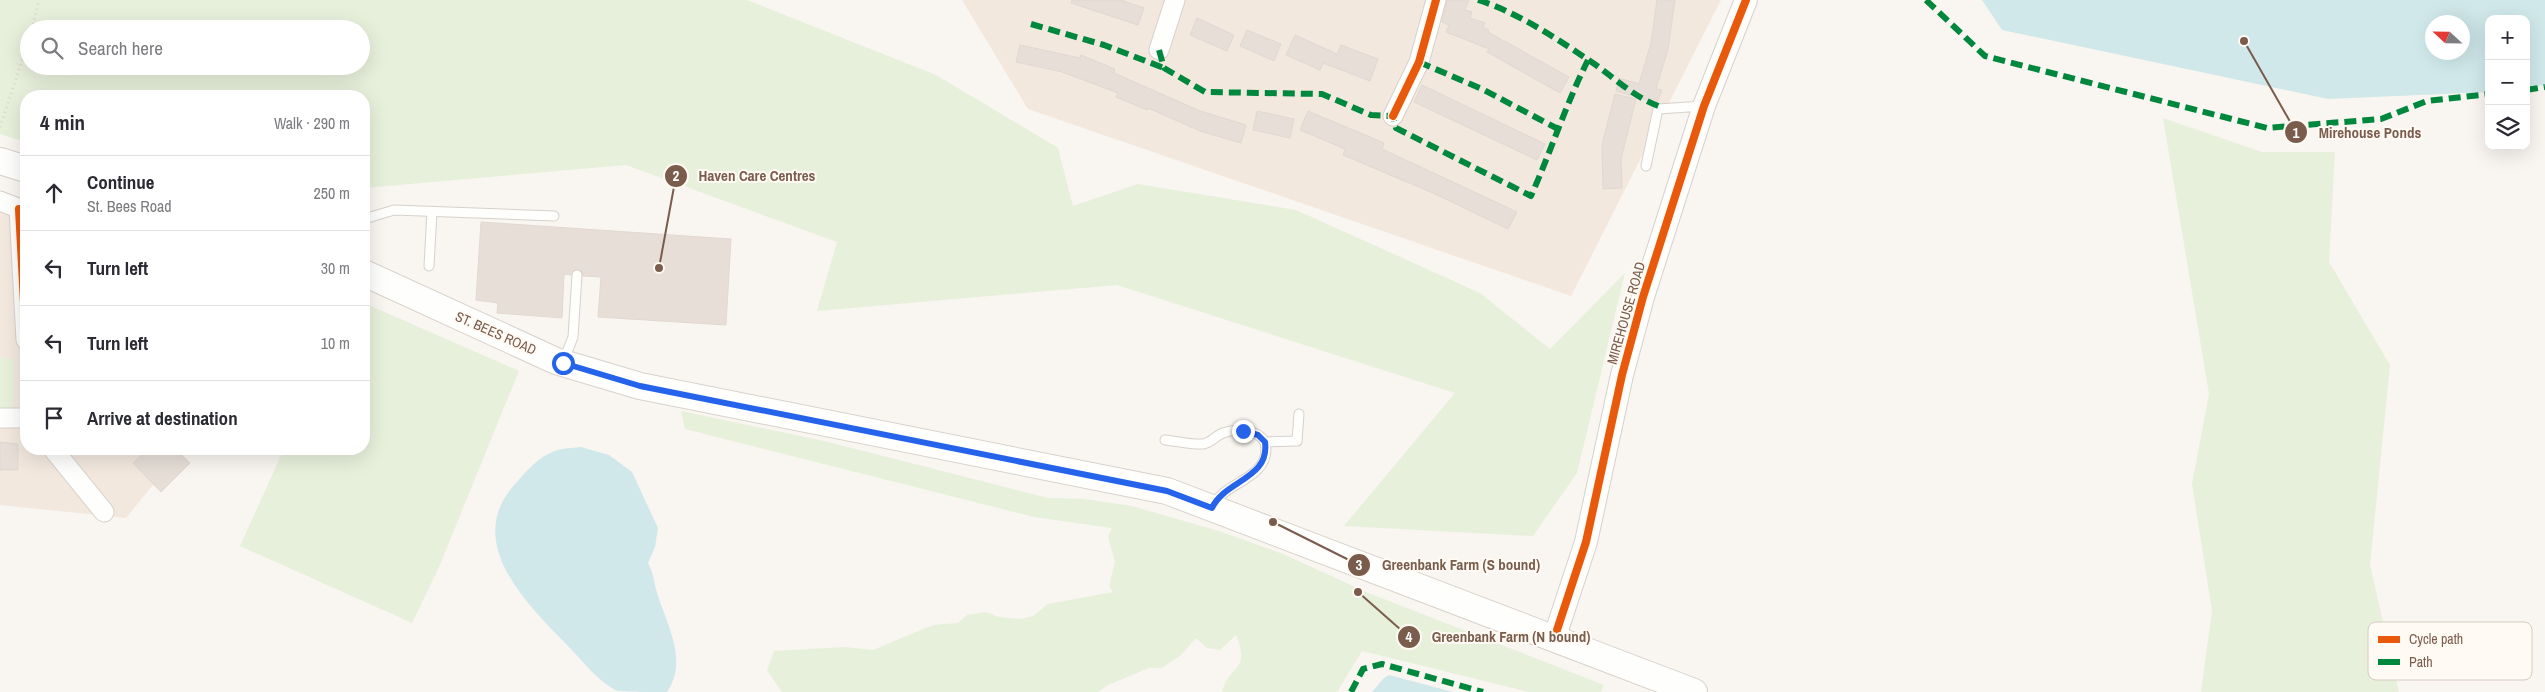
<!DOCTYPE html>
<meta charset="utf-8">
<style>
body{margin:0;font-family:"Archivo Narrow",sans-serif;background:#f2f2f3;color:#2b2b33}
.controls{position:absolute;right:15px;top:15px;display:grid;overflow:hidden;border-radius:10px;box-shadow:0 5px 20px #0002}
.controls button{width:45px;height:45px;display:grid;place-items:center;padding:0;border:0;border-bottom:1px solid #e1e1e2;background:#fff;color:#2b2b33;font:25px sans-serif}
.compass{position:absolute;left:2425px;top:15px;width:45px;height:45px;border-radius:50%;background:#fff;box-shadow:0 5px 20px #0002;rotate:292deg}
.stop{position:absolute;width:15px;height:15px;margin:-11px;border:4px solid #2563eb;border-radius:50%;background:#fff}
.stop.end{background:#2563eb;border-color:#fff;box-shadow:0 1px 5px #0008}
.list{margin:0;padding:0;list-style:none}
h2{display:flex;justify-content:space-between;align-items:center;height:65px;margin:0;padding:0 20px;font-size:21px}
h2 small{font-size:16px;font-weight:400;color:#7c7c81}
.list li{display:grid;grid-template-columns:32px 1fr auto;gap:15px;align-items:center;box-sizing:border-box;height:75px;padding:0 20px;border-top:1px solid #e1e1e2}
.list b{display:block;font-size:19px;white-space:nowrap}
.list p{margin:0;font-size:16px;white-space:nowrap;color:#7c7c81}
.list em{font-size:16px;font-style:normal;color:#7c7c81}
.icon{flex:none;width:28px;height:28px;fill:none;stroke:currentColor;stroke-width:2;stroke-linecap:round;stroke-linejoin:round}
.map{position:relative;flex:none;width:2545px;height:692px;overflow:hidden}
.search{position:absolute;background:#fff;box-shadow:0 5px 20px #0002;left:20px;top:20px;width:350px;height:55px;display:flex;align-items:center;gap:12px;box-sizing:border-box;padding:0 18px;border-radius:28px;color:#7c7c81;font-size:19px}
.panel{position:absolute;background:#fff;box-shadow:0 5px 20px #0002;left:20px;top:90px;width:350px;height:365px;border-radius:20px}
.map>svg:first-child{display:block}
</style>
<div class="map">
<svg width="2545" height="692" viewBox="0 0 2545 692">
<rect width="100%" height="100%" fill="#f9f5f0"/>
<!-- residential -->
<g fill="#f2e8de">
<path d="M 962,0 L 1721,0 L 1571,296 L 1028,109 Z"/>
<path d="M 0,204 L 26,214 L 26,449 L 182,449 L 126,518 L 0,505 Z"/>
</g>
<!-- green -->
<g fill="#e7f0db" fill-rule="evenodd">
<path d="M 0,0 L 747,0 L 936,75 L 1058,148 L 1073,206 L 1138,184 L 1296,210 L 1480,293 L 1550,349 L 1625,273 L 1577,473 L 1533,536 L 1344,526 L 1455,393 L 1117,285 L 817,311 L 837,242 L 626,165 L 364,188 L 364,96 L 26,96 L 26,142 L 0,134 ZM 29,29 L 361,29 L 361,66 L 29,66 Z"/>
<path d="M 2163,118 L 2262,152 L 2335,152 L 2329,262 L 2390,365 L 2370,565 L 2399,692 L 2201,692 L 2212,611 L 2192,484 L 2209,394 Z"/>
<path d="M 364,303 L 519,371 L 439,567 L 412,623 L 240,546 L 284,449 L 364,449 Z"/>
<rect x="0" y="358" width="13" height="50"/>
<path d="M 681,411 L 824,441 L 1048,498 L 1084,499 L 1132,506 L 1222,532 L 1283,554 L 1366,592 L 1604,685 L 1601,692 L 1529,692 L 1362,651 L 1337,692 L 1222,692 C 1230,663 1251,672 1236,635 L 1220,650 L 1207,648 L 1196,638 L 1181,655 L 1162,668 L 1149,668 L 1108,685 L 1098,692 L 782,692 L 767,670 L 774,651 L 844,647 L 873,650 L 933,625 L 958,623 L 967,615 L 986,612 L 999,617 L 1021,619 L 1033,616 L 1048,604 L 1113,592 L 1109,586 L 1115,562 L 1108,537 L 1112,528 L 1034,517 L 685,429 Z"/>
</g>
<!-- water -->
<g fill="#d0e8ea" fill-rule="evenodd">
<path d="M 1982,0 L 2545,0 L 2545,85 L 2526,87 L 2526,19 L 2489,19 L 2489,92 L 2328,99 L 2002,30 ZM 2432,22 L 2462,22 L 2462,52 L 2432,52 Z"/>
<path d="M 581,447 L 609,455 L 632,472 L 658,528 L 655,547 L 648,563 C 654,574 654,584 658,596 C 668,627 688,661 667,692 C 656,692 627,692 618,691 C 600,684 581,659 567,645 C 526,603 461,540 517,482 C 527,470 540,456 555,451 C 562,448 573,448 581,447 Z"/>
<path d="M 1389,675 L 1453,692 L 1372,692 L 1383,679 Z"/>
</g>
<!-- building -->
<g fill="#e6ded7" stroke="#e2d8d2">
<path d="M 1072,0 L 1121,0 L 1144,8 L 1138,25 L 1071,3 Z"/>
<path d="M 1447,0 L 1469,0 L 1465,10 L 1472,12 L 1470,18 L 1485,23 L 1483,27 L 1489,30 L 1488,32 L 1569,77 L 1560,93 L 1487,52 L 1489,49 L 1446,32 L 1449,25 L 1442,22 Z"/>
<path d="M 1657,0 L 1675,0 L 1668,49 L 1656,89 L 1662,90 L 1657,103 L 1616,91 L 1619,78 L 1639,84 L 1651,43 Z"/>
<path d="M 1197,18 L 1234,35 L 1227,51 L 1190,35 Z"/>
<path d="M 1247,30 L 1281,44 L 1274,61 L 1240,46 Z"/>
<path d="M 1295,35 L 1337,54 L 1341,45 L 1378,59 L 1370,81 L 1323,63 L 1320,70 L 1286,55 Z"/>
<path d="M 1020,45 L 1080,58 L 1081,55 L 1115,69 L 1114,73 L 1200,111 L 1246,125 L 1241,143 L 1200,131 L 1148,108 L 1147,110 L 1116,97 L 1118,93 L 1062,72 L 1016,62 Z"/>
<path d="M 1422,85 L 1545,144 L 1537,160 L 1414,102 Z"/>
<path d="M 1615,94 L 1636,99 L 1621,159 L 1622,188 L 1603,189 L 1602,145 Z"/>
<path d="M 1257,111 L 1294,119 L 1290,138 L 1253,130 Z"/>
<path d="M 1308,111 L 1384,143 L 1382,149 L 1517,212 L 1508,229 L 1433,193 L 1343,155 L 1345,149 L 1300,130 Z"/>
<path d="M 481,222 L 731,239 L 726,325 L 598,317 L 601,277 L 583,276 L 581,270 L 577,269 L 571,275 L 564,274 L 562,318 L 497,313 L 498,303 L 476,300 Z"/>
<path d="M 0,442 L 18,444 L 18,470 L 0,470 Z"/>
<path d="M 147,449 L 176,449 L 190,463 L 161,492 L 133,463 Z"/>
</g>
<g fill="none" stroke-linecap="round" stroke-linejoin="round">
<!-- service casing -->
<g stroke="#d7d1cb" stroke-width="11">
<g id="service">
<path d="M 1646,166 L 1658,109 L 1704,106"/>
<path d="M 364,219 L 394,210 L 554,216"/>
<path d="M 429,266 L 432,212"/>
<path d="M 564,360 L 573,337 L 577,275"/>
<path d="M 1165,440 C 1177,441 1191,445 1203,444 C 1211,443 1215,436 1223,433 C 1237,428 1266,429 1266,449 C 1266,480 1224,482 1214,505"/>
<path d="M 1265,442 L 1297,441 L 1299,414"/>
</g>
</g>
<!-- minor casing -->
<g stroke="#d7d1cb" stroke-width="21">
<g id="minor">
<path d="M 1159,50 L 1175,0"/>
<path d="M 1393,116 L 1419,62 L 1436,0"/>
<path d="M 0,201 L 26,211"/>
<path d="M 19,209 L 26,340"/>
<path d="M 0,418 L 26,418"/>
<path d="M 53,449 L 104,512"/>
</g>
</g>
<!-- tertiary casing -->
<g stroke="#d7d1cb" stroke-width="24">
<path id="tertiary" d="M 1554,639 L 1586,542 L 1622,375 L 1643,297 L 1704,106 L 1746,0"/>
</g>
<!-- secondary casing -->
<g stroke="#d9d2cb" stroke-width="28">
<g id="secondary">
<path d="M 0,161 L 26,169"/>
<path d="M 364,273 L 556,361 L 640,386 L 1167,491 L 1694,692"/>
</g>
</g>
<!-- path -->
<g stroke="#dcd5d0" stroke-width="3" stroke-dasharray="1 4" stroke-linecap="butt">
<path d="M 32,29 L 39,0"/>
<path d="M 0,127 L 29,39"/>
</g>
<!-- service -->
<use href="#service" stroke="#fefefd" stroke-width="9"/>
<!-- minor -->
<use href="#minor" stroke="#fefefd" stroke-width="19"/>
<!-- tertiary -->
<use href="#tertiary" stroke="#fefefd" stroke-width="22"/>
<!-- secondary -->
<use href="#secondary" stroke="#fefefd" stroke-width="26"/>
<!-- quiet -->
<g stroke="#00873e" stroke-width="6" stroke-dasharray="12 6" stroke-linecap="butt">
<path d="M 1478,0 C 1517,12 1559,40 1593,63 C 1616,79 1635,98 1661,107"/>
<path d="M 1926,0 L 1985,56 L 2267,128 L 2381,119 L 2427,101 L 2489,94"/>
<path d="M 1031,24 L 1104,45 L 1164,68"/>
<path d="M 1159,50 L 1164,68 L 1205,92 L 1322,94 L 1371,115 L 1393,116 L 1396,128 L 1531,196 C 1551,151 1566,104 1588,60"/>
<path d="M 1419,62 L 1484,90 L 1558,129"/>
<path d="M 2526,90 L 2545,87"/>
<path d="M 1351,692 L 1363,669 L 1382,664 L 1483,692"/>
</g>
<!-- cycleway casing -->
<g stroke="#fffaf3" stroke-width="11">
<g id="cycleway">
<path d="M 1393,116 L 1419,62 L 1436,0"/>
<path d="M 19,209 L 26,340"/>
<path d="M 1554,639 L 1586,542 L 1622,375 L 1643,297 L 1704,106 L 1746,0"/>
</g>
</g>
<!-- cycleway -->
<use href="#cycleway" stroke="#e8590c" stroke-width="8"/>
</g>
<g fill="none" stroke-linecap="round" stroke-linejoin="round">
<!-- route -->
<path stroke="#2563eb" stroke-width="6" d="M 563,363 L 640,386 L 1167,491 L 1212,508 C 1225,480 1270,479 1265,442 L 1258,435 L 1243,431"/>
</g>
<g text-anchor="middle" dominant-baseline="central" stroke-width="4" stroke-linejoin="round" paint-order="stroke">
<!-- street labels -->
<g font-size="14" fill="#7a5c4d" stroke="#fffaf3">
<text transform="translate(1626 313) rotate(-74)">MIREHOUSE ROAD</text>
<text transform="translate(496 333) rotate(24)">ST. BEES ROAD</text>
</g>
</g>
<!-- legend -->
<rect x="2368" y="622" width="164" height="58" rx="8" fill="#fffaf3" stroke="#d7cbc1" stroke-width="1"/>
<rect x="2378" y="636" width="22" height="7" fill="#e8590c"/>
<rect x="2378" y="659" width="22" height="6" fill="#00873e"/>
<g font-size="14" fill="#7a5c4d">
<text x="2409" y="644">Cycle path</text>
<text x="2409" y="667">Path</text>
</g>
<!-- callouts -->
<path fill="none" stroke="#7a5c4d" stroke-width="2" d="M2244 41L2296 132M659 268L676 176M1273 522L1359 565M1358 592L1409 637"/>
<g fill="#7a5c4d" stroke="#fffaf3" stroke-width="2">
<circle cx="2244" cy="41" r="5"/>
<circle cx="659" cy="268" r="5"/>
<circle cx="1273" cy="522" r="5"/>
<circle cx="1358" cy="592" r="5"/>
<circle cx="2296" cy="132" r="12"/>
<circle cx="676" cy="176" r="12"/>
<circle cx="1359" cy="565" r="12"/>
<circle cx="1409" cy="637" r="12"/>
</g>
<g font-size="15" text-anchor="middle" font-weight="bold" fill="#fff">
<text x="2296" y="138">1</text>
<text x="676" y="181">2</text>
<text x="1359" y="570">3</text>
<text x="1409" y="642">4</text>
</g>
<g font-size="15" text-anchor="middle" font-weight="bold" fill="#7a5c4d" stroke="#fffaf3" stroke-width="4" stroke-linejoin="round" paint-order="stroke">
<text x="2370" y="138">Mirehouse Ponds</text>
<text x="757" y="181">Haven Care Centres</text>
<text x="1461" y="570">Greenbank Farm (S bound)</text>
<text x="1511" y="642">Greenbank Farm (N bound)</text>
</g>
</svg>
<div class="controls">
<button>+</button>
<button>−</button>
<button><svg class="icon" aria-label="layers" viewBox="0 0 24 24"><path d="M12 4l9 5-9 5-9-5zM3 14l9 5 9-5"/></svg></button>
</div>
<svg class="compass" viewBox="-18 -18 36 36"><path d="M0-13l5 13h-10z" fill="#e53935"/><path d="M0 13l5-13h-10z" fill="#7c7c81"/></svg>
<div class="stop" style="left:563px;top:363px"></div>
<div class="stop end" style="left:1243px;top:431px"></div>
<div class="search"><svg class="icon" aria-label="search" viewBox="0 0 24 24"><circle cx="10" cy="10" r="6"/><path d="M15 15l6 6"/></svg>Search here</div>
<section class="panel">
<h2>4 min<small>Walk · 290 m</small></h2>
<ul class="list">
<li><svg class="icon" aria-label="ahead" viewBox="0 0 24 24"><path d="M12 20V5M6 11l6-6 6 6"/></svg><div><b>Continue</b><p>St. Bees Road</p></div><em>250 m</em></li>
<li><svg class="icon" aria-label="left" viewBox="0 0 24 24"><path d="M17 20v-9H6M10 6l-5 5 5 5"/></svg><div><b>Turn left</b></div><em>30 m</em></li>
<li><svg class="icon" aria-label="left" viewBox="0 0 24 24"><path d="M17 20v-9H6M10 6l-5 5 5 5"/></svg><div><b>Turn left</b></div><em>10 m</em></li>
<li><svg class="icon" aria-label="arrive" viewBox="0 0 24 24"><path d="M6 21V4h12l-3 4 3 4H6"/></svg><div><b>Arrive at destination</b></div></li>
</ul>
</section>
</div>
